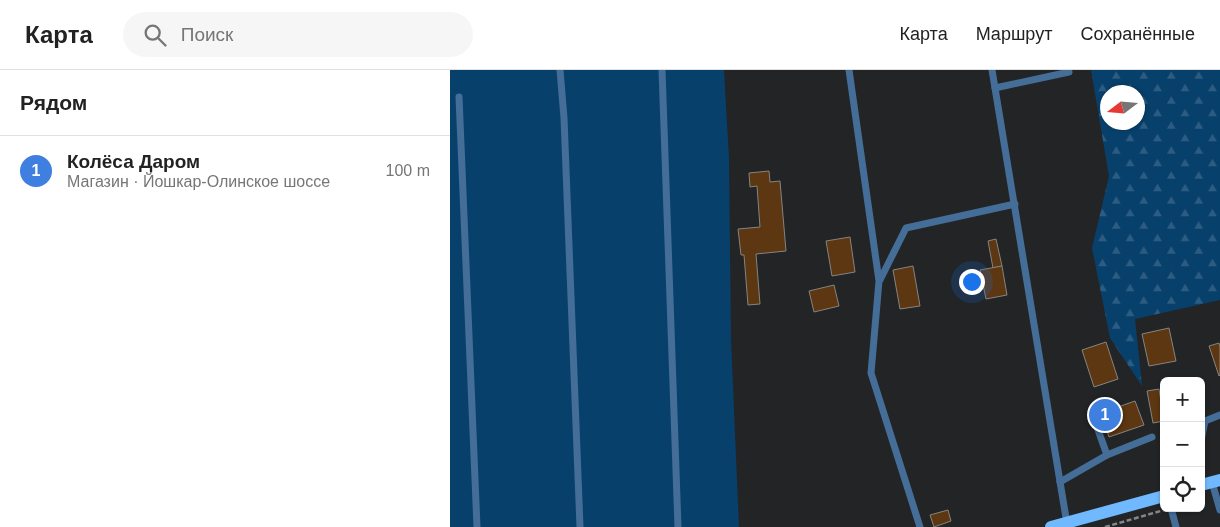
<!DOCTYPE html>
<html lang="ru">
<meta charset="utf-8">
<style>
body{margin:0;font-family:Helvetica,sans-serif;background:#f6f6f6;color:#222}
.controls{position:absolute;right:15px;bottom:15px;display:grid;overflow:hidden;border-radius:8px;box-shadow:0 1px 4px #0004}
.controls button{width:45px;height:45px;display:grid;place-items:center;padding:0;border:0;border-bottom:1px solid #e0e0e0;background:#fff;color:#222;font:25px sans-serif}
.compass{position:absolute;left:650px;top:15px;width:45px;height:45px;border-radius:50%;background:#fff;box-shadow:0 1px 4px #0004;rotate:254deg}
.you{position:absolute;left:521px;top:211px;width:18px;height:18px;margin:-12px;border:4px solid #fff;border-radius:50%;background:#1a73e8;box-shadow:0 0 0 8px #1a73e833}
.badge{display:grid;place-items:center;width:32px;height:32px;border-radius:50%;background:#db2777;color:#fff;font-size:16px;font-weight:700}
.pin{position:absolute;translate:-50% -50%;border:2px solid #fff;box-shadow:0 1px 5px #0006}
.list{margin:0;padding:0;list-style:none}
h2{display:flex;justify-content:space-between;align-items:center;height:65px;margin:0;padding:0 20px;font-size:21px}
h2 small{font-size:16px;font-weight:400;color:#767676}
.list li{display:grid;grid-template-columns:32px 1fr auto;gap:15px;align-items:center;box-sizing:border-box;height:70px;padding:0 20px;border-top:1px solid #e0e0e0}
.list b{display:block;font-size:19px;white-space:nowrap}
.list p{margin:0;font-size:16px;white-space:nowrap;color:#767676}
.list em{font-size:16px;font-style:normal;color:#767676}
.icon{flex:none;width:28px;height:28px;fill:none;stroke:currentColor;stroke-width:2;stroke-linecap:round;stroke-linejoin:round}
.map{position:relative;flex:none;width:770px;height:457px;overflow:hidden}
header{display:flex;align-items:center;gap:30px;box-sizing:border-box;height:70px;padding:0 25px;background:#fff;border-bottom:1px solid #e0e0e0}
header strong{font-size:24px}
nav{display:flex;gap:28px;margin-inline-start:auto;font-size:18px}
.search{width:350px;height:45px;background:#f6f6f6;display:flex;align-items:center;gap:12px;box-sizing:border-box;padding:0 18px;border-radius:28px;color:#767676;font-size:19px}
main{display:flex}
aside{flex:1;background:#fff}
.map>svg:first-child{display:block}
</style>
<header>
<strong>Карта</strong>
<div class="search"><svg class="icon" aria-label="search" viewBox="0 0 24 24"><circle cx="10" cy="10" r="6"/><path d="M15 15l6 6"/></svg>Поиск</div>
<nav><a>Карта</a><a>Маршрут</a><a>Сохранённые</a></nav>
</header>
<main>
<aside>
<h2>Рядом<small></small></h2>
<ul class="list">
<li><span class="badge" style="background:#3f7fe0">1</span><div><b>Колёса Даром</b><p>Магазин · Йошкар-Олинское шоссе</p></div><em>100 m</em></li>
</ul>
</aside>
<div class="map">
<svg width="770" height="457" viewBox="0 0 770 457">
<defs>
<pattern id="forest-firs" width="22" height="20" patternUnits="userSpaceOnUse" patternTransform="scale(1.25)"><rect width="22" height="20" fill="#08406c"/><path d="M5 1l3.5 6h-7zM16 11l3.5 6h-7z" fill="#2c5c81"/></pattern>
</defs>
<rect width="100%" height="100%" fill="#222426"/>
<!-- forest -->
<path fill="url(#forest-firs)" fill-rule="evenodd" d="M 641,0 L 770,0 L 770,230 L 685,249 L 692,316 L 660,268 L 642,178 L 659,106 ZM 658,22 L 688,22 L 688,52 L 658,52 Z"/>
<!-- green -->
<path fill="#08406c" d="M 0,0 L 274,0 L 279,88 L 281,269 L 289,457 L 0,457 Z"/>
<!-- building -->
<g fill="#5c3712" stroke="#868481">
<path d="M 319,101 L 320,112 L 330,111 L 336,181 L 306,184 L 310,234 L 298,235 L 294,185 L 291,185 L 288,159 L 310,157 L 307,116 L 300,117 L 299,103 Z"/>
<path d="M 400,167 L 405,202 L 382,206 L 376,171 Z"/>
<path d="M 546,169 L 552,196 L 543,198 L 538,171 Z"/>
<path d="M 463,196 L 470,236 L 450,239 L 443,200 Z"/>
<path d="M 552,196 L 557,225 L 536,229 L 530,200 Z"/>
<path d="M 384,215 L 389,236 L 364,242 L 359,221 Z"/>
<path d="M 719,258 L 726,291 L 699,296 L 692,264 Z"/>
<path d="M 656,272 L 668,309 L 644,317 L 632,280 Z"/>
<path d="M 769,273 L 770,277 L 770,305 L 769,306 L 759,276 Z"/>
<path d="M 709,319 L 714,351 L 703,353 L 697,321 Z"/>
<path d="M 685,331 L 694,355 L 659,367 L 651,343 Z"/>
<path d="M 498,440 L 501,451 L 484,457 L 480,445 Z"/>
</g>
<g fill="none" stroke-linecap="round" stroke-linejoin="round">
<!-- path -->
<path stroke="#858789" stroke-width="2.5" stroke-dasharray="5 2.5" stroke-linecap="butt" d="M 655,457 L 714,440"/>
<!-- lane -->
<g stroke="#446e98" stroke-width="7">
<path d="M 110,0 L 114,48 L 130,457"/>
<path d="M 212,0 L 228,457"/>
<path d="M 399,0 L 429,211 L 421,303 L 470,457"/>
<path d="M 542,0 L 617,454"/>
<path d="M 545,18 L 619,2"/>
<path d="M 9,27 L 27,457"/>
<path d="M 430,210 L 456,158 L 565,134"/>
<path d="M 751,371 L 755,351 L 770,345"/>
<path d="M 657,385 L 702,367"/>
<path d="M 610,412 L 657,385 L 642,343"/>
<path d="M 762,412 L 770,440"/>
<path d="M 721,438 L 726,457"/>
</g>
<!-- primary -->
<g stroke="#71b9fe" stroke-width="12">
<path d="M 751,415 L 770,410"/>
<path d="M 601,457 L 714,426"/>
</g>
</g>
</svg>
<div class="controls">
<button>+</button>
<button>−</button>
<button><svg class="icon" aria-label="locate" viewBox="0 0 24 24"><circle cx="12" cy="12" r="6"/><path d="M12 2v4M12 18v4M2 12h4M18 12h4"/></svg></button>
</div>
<svg class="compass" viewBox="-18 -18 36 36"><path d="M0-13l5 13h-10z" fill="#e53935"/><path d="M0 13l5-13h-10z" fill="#767676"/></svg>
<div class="you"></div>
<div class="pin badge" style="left:655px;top:345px;background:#3f7fe0">1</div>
</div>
</main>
